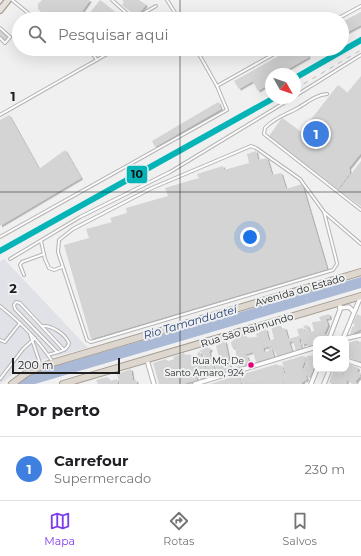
<!DOCTYPE html>
<html lang="pt">
<meta charset="utf-8">
<style>
body{margin:0;font-family:Montserrat,sans-serif;background:#f2f2f2;color:#202124}
.controls{position:absolute;right:12px;bottom:12px;display:grid;overflow:hidden;border-radius:8px;box-shadow:0 4px 16px #0002}
.controls button{width:36px;height:36px;display:grid;place-items:center;padding:0;border:0;border-bottom:1px solid #e0e0e0;background:#fff;color:#202124;font:20px sans-serif}
.compass{position:absolute;left:265px;top:68px;width:36px;height:36px;border-radius:50%;background:#fff;box-shadow:0 4px 16px #0002;rotate:130deg}
.scale{position:absolute;left:12px;bottom:10px;width:108px;box-sizing:border-box;padding-left:4px;border:2px solid #1e1e1e;border-top:0;font-size:11px;line-height:14px;white-space:nowrap;color:#1e1e1e;-webkit-text-stroke:3px #eff0f1;paint-order:stroke}
.you{position:absolute;left:250px;top:237px;width:14px;height:14px;margin:-10px;border:3px solid #fff;border-radius:50%;background:#1a73e8;box-shadow:0 0 0 6px #1a73e833}
.badge{display:grid;place-items:center;width:26px;height:26px;border-radius:50%;background:#7c3aed;color:#fff;font-size:13px;font-weight:700}
.pin{position:absolute;translate:-50% -50%;border:2px solid #fff;box-shadow:0 1px 4px #0006}
.list{margin:0;padding:0;list-style:none}
h2{display:flex;justify-content:space-between;align-items:center;height:52px;margin:0;padding:0 16px;font-size:17px}
h2 small{font-size:13px;font-weight:400;color:#757577}
.list li{display:grid;grid-template-columns:26px 1fr auto;gap:12px;align-items:center;box-sizing:border-box;height:64px;padding:0 16px;border-top:1px solid #e0e0e0}
.list b{display:block;font-size:15px;white-space:nowrap}
.list p{margin:0;font-size:13px;white-space:nowrap;color:#757577}
.list em{font-size:13px;font-style:normal;color:#757577}
.icon{flex:none;width:22px;height:22px;fill:none;stroke:currentColor;stroke-width:2;stroke-linecap:round;stroke-linejoin:round}
.map{position:relative;flex:none;width:361px;height:384px;overflow:hidden}
.search{position:absolute;background:#fff;box-shadow:0 4px 16px #0002;left:12px;right:12px;top:12px;height:44px;display:flex;align-items:center;gap:10px;box-sizing:border-box;padding:0 14px;border-radius:22px;color:#757577;font-size:15px}
.sheet{height:116px;background:#fff}
nav{display:flex;justify-content:space-around;align-items:center;box-sizing:border-box;height:56px;border-top:1px solid #e0e0e0;background:#fff;font-size:11px;color:#757577}
nav a{display:grid;justify-items:center;gap:2px}
nav .on{color:#7c3aed}
.map>svg:first-child{display:block}
</style>
<div class="map">
<svg width="361" height="384" viewBox="0 0 361 384">
<defs>
<filter id="shadow"><feDropShadow dx="2" dy="1.5" stdDeviation="0" flood-color="#0004"/></filter>
</defs>
<rect width="100%" height="100%" fill="#f0f0f0"/>
<!-- built -->
<path fill="#e1e2e7" d="M 4,259 L 88,348 L 45,359 L 20,369 L 0,384 L 0,262 Z"/>
<!-- water -->
<path fill="#aab9d5" d="M 361,277 L 361,288 L 35,384 L 15,384 L 29,375 L 41,370 Z"/>
<!-- building -->
<g fill="#d4d4d4" filter="url(#shadow)">
<path d="M 42,0 L 90,0 L 77,19 L 49,19 L 38,9 L 38,4 Z"/>
<path d="M 100,0 L 116,13 L 111,19 L 85,19 Z"/>
<path d="M 122,0 L 139,0 L 146,5 L 140,12 L 134,14 L 122,5 L 124,2 Z"/>
<path d="M 361,12 L 361,25 L 342,35 L 342,22 Z"/>
<path d="M 0,29 L 9,37 L 5,41 L 0,37 Z"/>
<path d="M 291,49 L 318,49 L 307,55 L 309,57 L 288,69 L 290,73 L 288,74 L 271,74 L 271,83 L 258,91 L 253,81 L 239,89 L 234,81 Z"/>
<path d="M 361,76 L 361,153 L 349,168 L 350,173 L 338,189 L 269,136 L 282,118 L 301,132 L 338,85 L 347,93 Z"/>
<path d="M 218,102 L 221,109 L 155,147 L 152,141 Z"/>
<path d="M 9,115 L 39,169 L 65,150 L 81,178 L 0,226 L 0,120 Z"/>
<path d="M 256,151 L 258,160 L 267,158 L 272,175 L 281,173 L 286,189 L 302,184 L 327,269 L 91,339 L 64,245 L 89,238 L 86,229 L 112,222 L 110,218 L 127,213 L 126,208 L 168,196 L 165,188 L 199,178 L 197,174 L 223,166 L 224,170 L 249,163 L 247,154 Z"/>
<path d="M 361,161 L 361,206 L 339,190 Z"/>
<path d="M 329,314 L 330,318 L 326,319 L 328,325 L 324,334 L 326,335 L 325,339 L 317,339 L 314,333 L 316,339 L 316,345 L 308,347 L 307,343 L 302,345 L 301,340 L 303,339 L 301,338 L 299,340 L 302,349 L 296,351 L 293,341 L 289,342 L 292,352 L 277,356 L 272,346 L 267,347 L 263,348 L 264,352 L 269,351 L 269,348 L 271,347 L 274,357 L 261,361 L 259,360 L 257,354 L 259,361 L 256,362 L 253,352 L 243,355 L 247,356 L 249,362 L 245,364 L 246,366 L 236,368 L 235,367 L 238,366 L 235,347 L 232,348 L 231,342 L 233,341 L 232,339 L 245,335 L 245,338 L 257,337 L 256,334 L 266,329 L 269,341 L 274,339 L 271,327 L 279,325 L 281,329 L 285,328 L 288,339 L 299,336 L 297,329 L 303,328 L 304,331 L 307,331 L 303,326 L 307,325 L 310,332 L 314,331 L 312,322 L 321,321 L 319,317 Z"/>
<path d="M 357,314 L 361,316 L 361,329 L 350,335 L 352,327 L 355,326 L 353,323 Z"/>
<path d="M 357,340 L 358,342 L 356,343 L 359,344 L 361,341 L 361,361 L 346,355 L 346,344 Z"/>
<path d="M 225,341 L 231,370 L 218,374 L 214,361 L 219,357 L 216,346 Z"/>
<path d="M 207,347 L 211,349 L 209,352 L 215,371 L 208,373 L 203,353 L 199,351 Z"/>
<path d="M 200,352 L 207,373 L 203,375 L 197,353 Z"/>
<path d="M 184,353 L 184,356 L 190,354 L 190,357 L 196,355 L 203,378 L 200,379 L 198,372 L 195,373 L 197,380 L 183,384 L 159,384 L 153,363 L 166,359 L 166,362 L 174,359 L 173,357 Z"/>
<path d="M 316,355 L 316,361 L 310,377 L 305,375 L 307,379 L 305,381 L 303,378 L 304,381 L 301,384 L 284,384 L 282,377 L 283,384 L 263,384 L 262,382 L 261,384 L 242,383 L 240,376 L 243,374 L 277,364 L 278,367 L 282,365 L 284,372 L 281,374 L 285,373 L 286,374 L 282,362 L 302,356 L 306,357 L 302,368 L 304,369 L 305,365 L 308,365 L 308,368 L 309,364 L 305,363 L 307,356 Z"/>
<path d="M 346,363 L 358,368 L 357,372 L 361,373 L 360,375 L 356,374 L 360,376 L 355,382 L 359,384 L 354,384 L 347,380 L 346,384 L 329,383 L 334,369 L 345,369 L 342,375 L 343,376 L 346,369 Z"/>
<path d="M 131,369 L 133,381 L 136,380 L 137,384 L 120,384 L 117,374 Z"/>
<path d="M 239,375 L 241,384 L 210,384 Z"/>
<path d="M 107,377 L 110,381 L 117,379 L 118,384 L 98,384 L 96,380 Z"/>
</g>
<g fill="none" stroke-linecap="round" stroke-linejoin="round">
<!-- service casing -->
<g stroke="#b3b3b4" stroke-width="4">
<g id="service">
<path d="M 12,0 L 33,17"/>
<path d="M 112,0 L 133,19"/>
<path d="M 167,0 L 179,19"/>
<path d="M 133,19 L 156,6"/>
<path d="M 169,19 L 177,15"/>
<path d="M 337,19 L 361,6"/>
<path d="M 0,28 L 10,37 L 5,43 L 0,38"/>
<path d="M 89,49 L 97,60"/>
<path d="M 217,86 L 283,49"/>
<path d="M 327,94 C 315,95 307,103 296,109 C 285,115 274,118 265,128 L 264,134 L 361,210"/>
<path d="M 295,96 L 361,55"/>
<path d="M 0,115 L 116,49"/>
<path d="M 324,212 L 336,259 L 337,264 L 333,270 L 91,342 L 87,340 L 58,252 L 59,240 L 73,229 L 152,188 L 251,146 L 256,148 L 300,179 L 324,212 L 361,244"/>
<path d="M 0,237 L 227,110 L 217,86 L 196,49"/>
<path d="M 41,241 L 45,259 L 49,268 L 54,270 L 62,267"/>
<path d="M 10,259 L 80,217 L 170,172 L 292,98"/>
<path d="M 24,275 L 20,265 L 22,262 L 44,254"/>
<path d="M 0,306 C 20,322 38,339 52,361"/>
<path d="M 42,326 C 52,325 65,334 69,343 C 67,352 56,352 48,355"/>
<path d="M 30,334 L 41,366"/>
<path d="M 0,340 L 5,342 L 20,323"/>
<path d="M 57,352 L 15,309 L 14,305 L 16,302 L 20,303 L 64,350"/>
<path d="M 0,379 L 23,349 L 35,338"/>
</g>
</g>
<!-- minor casing -->
<g stroke="#b3b3b4" stroke-width="5.5">
<g id="minor">
<path d="M 340,308 L 349,307 L 353,311"/>
<path d="M 329,339 L 340,310 L 340,306 L 337,303"/>
<path d="M 343,339 L 361,296"/>
<path d="M 343,339 L 361,335"/>
<path d="M 147,360 L 154,384"/>
<path d="M 346,360 L 361,365"/>
<path d="M 195,384 L 316,347"/>
<path d="M 311,384 L 317,369"/>
<path d="M 324,384 L 330,369"/>
<path d="M 360,384 L 361,382"/>
</g>
</g>
<!-- primary casing -->
<g stroke="#a49b91" stroke-width="8">
<path id="primary" d="M 0,10 L 8,0"/>
</g>
<!-- trunk casing -->
<g stroke="#a49b91" stroke-width="8">
<g id="trunk">
<path d="M 12,384 L 27,373 L 42,366 L 361,272"/>
<path d="M 63,384 L 361,296"/>
</g>
</g>
<!-- path -->
<path stroke="#cdcdce" stroke-width="1" stroke-dasharray="2 2" stroke-linecap="butt" d="M 305,294 L 308,306"/>
<!-- service -->
<use href="#service" stroke="#fdfdfd" stroke-width="2"/>
<!-- minor -->
<use href="#minor" stroke="#fdfdfd" stroke-width="3.5"/>
<!-- primary -->
<use href="#primary" stroke="#e6e1db" stroke-width="5.5"/>
<!-- trunk -->
<use href="#trunk" stroke="#ded7cf" stroke-width="6"/>
<!-- rail -->
<g stroke="#bebebe" stroke-width="1" stroke-dasharray="5 5" stroke-linecap="butt">
<path d="M 295,89 L 361,50"/>
<path d="M 0,254 L 279,98"/>
</g>
<!-- rail-1 casing -->
<g stroke="#eff0f1" stroke-width="9">
<g id="rail-1">
<path d="M 295,78 L 361,40"/>
<path d="M 0,251 L 274,98"/>
</g>
</g>
<!-- rail-1 -->
<use href="#rail-1" stroke="#04b4b6" stroke-width="6"/>
</g>
<!-- grid -->
<path fill="none" stroke="#1e1e1e" stroke-width="1" stroke-opacity="0.55" d="M 180,0 L 180,19M 180,49 L 180,384M 0,192 L 361,192"/>
<!-- markers -->
<circle fill="#e5007d" stroke="#eff0f1" stroke-width="1.5" cx="251" cy="365" r="3.5"/>
<g text-anchor="middle" dominant-baseline="central" stroke-width="4" stroke-linejoin="round" paint-order="stroke">
<!-- bus labels -->
<g font-size="9" fill="#1e1e1e" stroke="#eff0f1" text-anchor="end">
<text x="244" y="360">Rua Mq. De<tspan x="244" dy="12">Santo Amaro, 924</tspan></text>
</g>
<!-- street labels -->
<g font-size="10" fill="#1e1e1e" stroke="#eff0f1">
<text transform="translate(300 290) rotate(-16)">Avenida do Estado</text>
<text transform="translate(247 330) rotate(-17)">Rua São Raimundo</text>
</g>
<!-- water labels -->
<g font-size="11" font-style="italic" fill="#20396c" stroke="#eff0f1">
<text transform="translate(190 322) rotate(-16)">Rio Tamanduateí</text>
</g>
</g>
<g font-size="13" text-anchor="middle" font-weight="bold" fill="#1e1e1e" stroke="#eff0f1" stroke-width="4" stroke-linejoin="round" paint-order="stroke">
<text x="13" y="101">1</text>
<text x="13" y="293">2</text>
</g>
<rect stroke="#eff0f1" stroke-width="1.5" x="126" y="165" width="22" height="19" rx="4" fill="#04b4b6"/>
<g font-size="11" text-anchor="middle" font-weight="bold" fill="#111">
<text x="137" y="178">10</text>
</g>
</svg>
<div class="controls">
<button><svg class="icon" aria-label="layers" viewBox="0 0 24 24"><path d="M12 4l9 5-9 5-9-5zM3 14l9 5 9-5"/></svg></button>
</div>
<svg class="compass" viewBox="-18 -18 36 36"><path d="M0-13l5 13h-10z" fill="#e53935"/><path d="M0 13l5-13h-10z" fill="#757577"/></svg>
<div class="scale">200 m</div>
<div class="you"></div>
<div class="pin badge" style="left:316px;top:134px;background:#3f7fe0">1</div>
<div class="search"><svg class="icon" aria-label="search" viewBox="0 0 24 24"><circle cx="10" cy="10" r="6"/><path d="M15 15l6 6"/></svg>Pesquisar aqui</div>
</div>
<section class="sheet">
<h2>Por perto<small></small></h2>
<ul class="list">
<li><span class="badge" style="background:#3f7fe0">1</span><div><b>Carrefour</b><p>Supermercado</p></div><em>230 m</em></li>
</ul>
</section>
<nav>
<a class="on"><svg class="icon" aria-label="map" viewBox="0 0 24 24"><path d="M3 6l6-2 6 2 6-2v14l-6 2-6-2-6 2zM9 4v14M15 6v14"/></svg>Mapa</a>
<a><svg class="icon" aria-label="directions" viewBox="0 0 24 24"><path d="M12 3l9 9-9 9-9-9zM9 14v-3h6M13 9l2 2-2 2"/></svg>Rotas</a>
<a><svg class="icon" aria-label="saved" viewBox="0 0 24 24"><path d="M7 4h10v16l-5-4-5 4z"/></svg>Salvos</a>
</nav>
